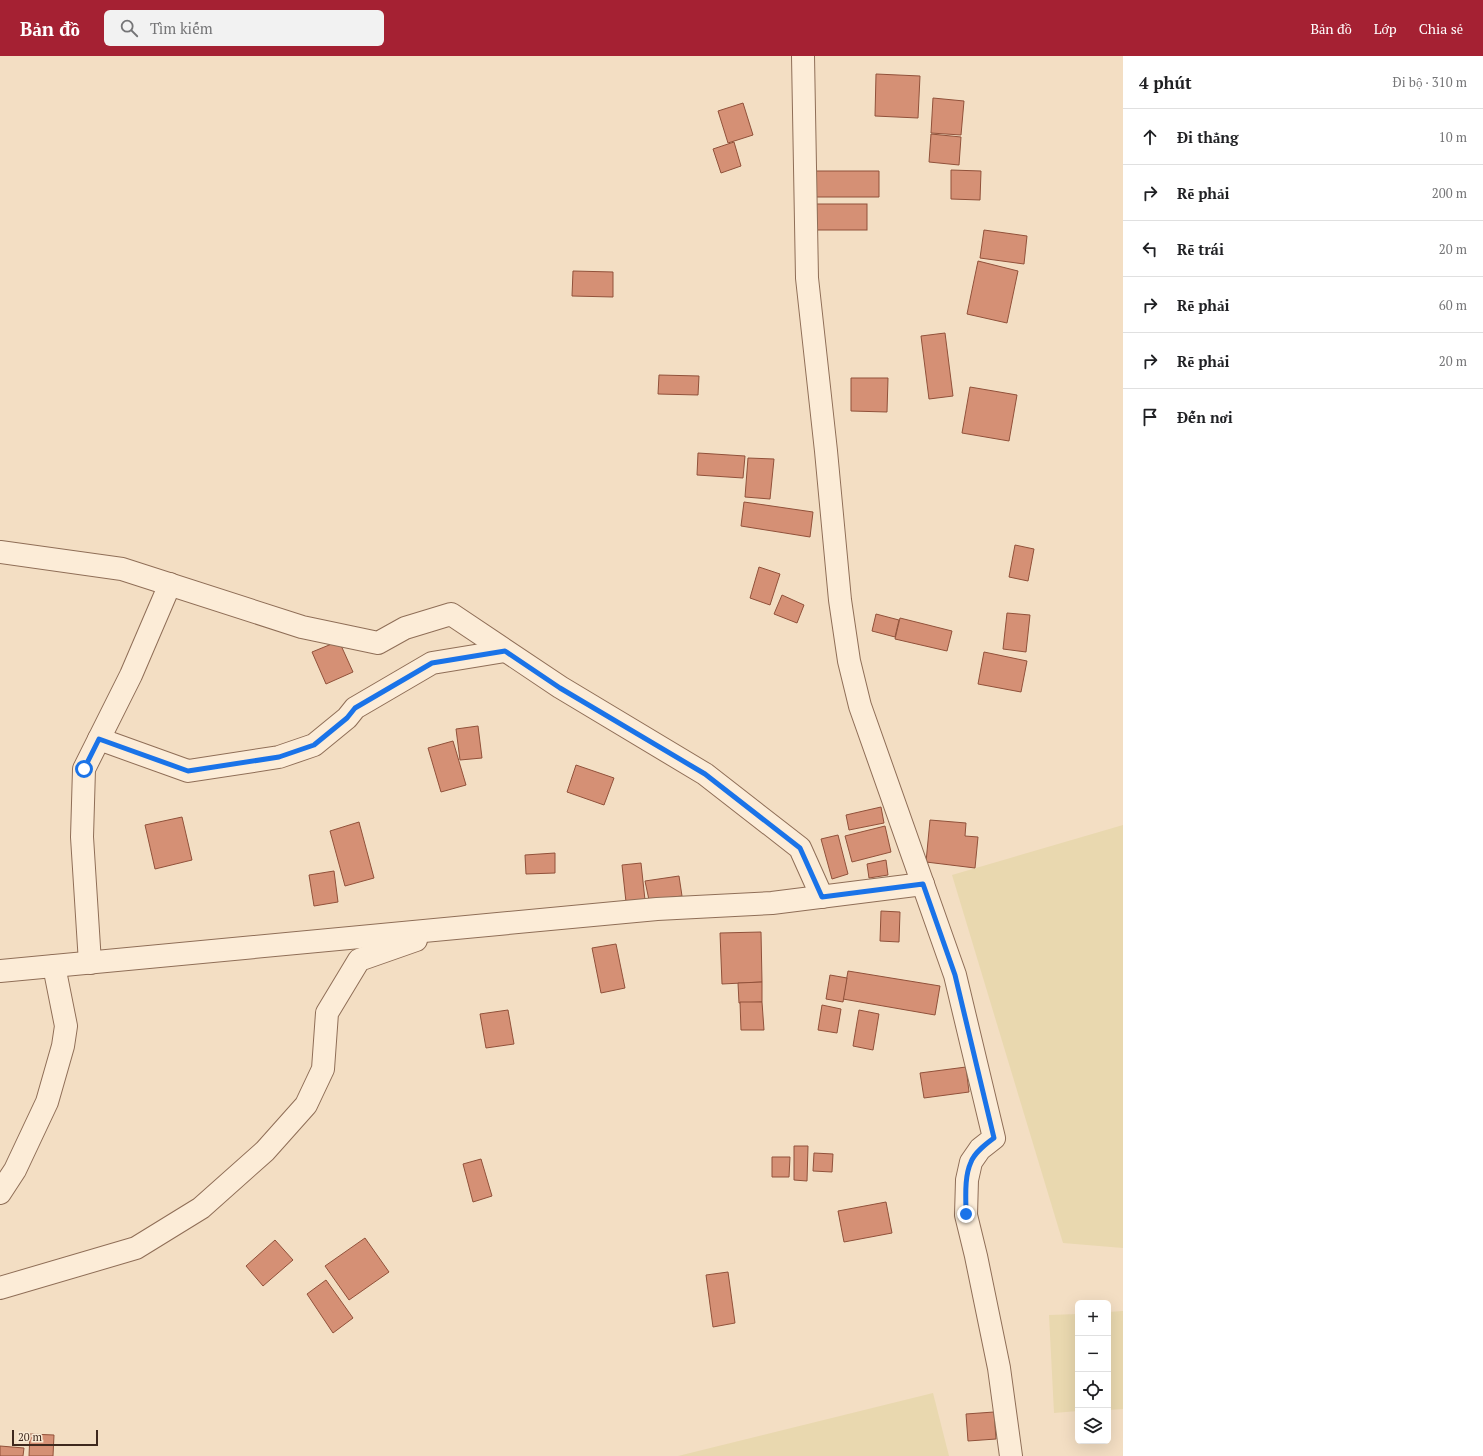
<!DOCTYPE html>
<html lang="vi">
<meta charset="utf-8">
<style>
body{margin:0;font-family:"PT Serif",serif;background:#f2f2f2;color:#202124}
.controls{position:absolute;right:12px;bottom:12px;display:grid;overflow:hidden;border-radius:6px;box-shadow:0 4px 16px #0002}
.controls button{width:36px;height:36px;display:grid;place-items:center;padding:0;border:0;border-bottom:1px solid #e0e0e0;background:#fff;color:#202124;font:20px sans-serif}
.scale{position:absolute;left:12px;bottom:10px;width:86px;box-sizing:border-box;padding-left:4px;border:2px solid #3e281d;border-top:0;font-size:11px;line-height:14px;white-space:nowrap;color:#3e281d;-webkit-text-stroke:3px #f9e9d3;paint-order:stroke}
.stop{position:absolute;width:12px;height:12px;margin:-9px;border:3px solid #1a73e8;border-radius:50%;background:#fff}
.stop.end{background:#1a73e8;border-color:#fff;box-shadow:0 1px 4px #0008}
.list{margin:0;padding:0;list-style:none}
h2{display:flex;justify-content:space-between;align-items:center;height:52px;margin:0;padding:0 16px;font-size:17px}
h2 small{font-size:13px;font-weight:400;color:#757577}
.list li{display:grid;grid-template-columns:26px 1fr auto;gap:12px;align-items:center;box-sizing:border-box;height:56px;padding:0 16px;border-top:1px solid #e0e0e0}
.list b{display:block;font-size:15px;white-space:nowrap}
.list em{font-size:13px;font-style:normal;color:#757577}
.icon{flex:none;width:22px;height:22px;fill:none;stroke:currentColor;stroke-width:2;stroke-linecap:round;stroke-linejoin:round}
.map{position:relative;flex:none;width:1123px;height:1400px;overflow:hidden}
header{display:flex;align-items:center;gap:24px;box-sizing:border-box;height:56px;padding:0 20px;background:#a52133;color:#fff}
header strong{font-size:19px}
nav{display:flex;gap:22px;margin-inline-start:auto;font-size:14px}
.search{width:280px;height:36px;background:#f2f2f2;display:flex;align-items:center;gap:10px;box-sizing:border-box;padding:0 14px;border-radius:6px;color:#757577;font-size:15px}
main{display:flex}
aside{flex:1;background:#fff}
.map>svg:first-child{display:block}
</style>
<header>
<strong>Bản đồ</strong>
<div class="search"><svg class="icon" aria-label="search" viewBox="0 0 24 24"><circle cx="10" cy="10" r="6"/><path d="M15 15l6 6"/></svg>Tìm kiếm</div>
<nav><a>Bản đồ</a><a>Lớp</a><a>Chia sẻ</a></nav>
</header>
<main>
<div class="map">
<svg width="1123" height="1400" viewBox="0 0 1123 1400">
<rect width="100%" height="100%" fill="#f3dec3"/>
<!-- farmland -->
<g fill="#e9d8af">
<path d="M 1123,769 L 1123,1192 L 1063,1187 L 952,819 Z"/>
<path d="M 1123,1255 L 1123,1353 L 1108,1354 L 1108,1256 Z"/>
<path d="M 1078,1258 L 1078,1355 L 1054,1357 L 1049,1259 Z"/>
<path d="M 933,1337 L 949,1400 L 678,1400 Z"/>
</g>
<!-- building -->
<g fill="#d59075" stroke="#91513a">
<path d="M 876,18 L 920,20 L 918,62 L 875,60 Z"/>
<path d="M 933,42 L 964,45 L 961,79 L 931,77 Z"/>
<path d="M 743,47 L 753,79 L 728,87 L 718,55 Z"/>
<path d="M 931,78 L 961,81 L 959,109 L 929,106 Z"/>
<path d="M 734,86 L 741,110 L 721,117 L 713,93 Z"/>
<path d="M 951,114 L 981,115 L 980,144 L 951,143 Z"/>
<path d="M 813,115 L 879,115 L 879,141 L 814,141 Z"/>
<rect x="815" y="148" width="52" height="26"/>
<path d="M 984,174 L 1027,180 L 1024,208 L 980,202 Z"/>
<path d="M 978,205 L 1018,215 L 1007,267 L 967,258 Z"/>
<path d="M 573,215 L 613,216 L 613,241 L 572,240 Z"/>
<path d="M 945,277 L 953,340 L 929,343 L 921,280 Z"/>
<path d="M 659,319 L 699,320 L 698,339 L 658,338 Z"/>
<path d="M 851,322 L 888,322 L 887,356 L 851,355 Z"/>
<path d="M 970,331 L 1017,339 L 1009,385 L 962,377 Z"/>
<path d="M 698,397 L 745,400 L 743,422 L 697,419 Z"/>
<path d="M 748,402 L 774,403 L 770,443 L 745,441 Z"/>
<path d="M 744,446 L 813,456 L 810,481 L 741,470 Z"/>
<path d="M 1015,489 L 1034,493 L 1028,525 L 1009,521 Z"/>
<path d="M 759,511 L 780,518 L 770,549 L 750,542 Z"/>
<path d="M 782,539 L 804,549 L 797,567 L 774,558 Z"/>
<path d="M 1007,557 L 1030,559 L 1026,596 L 1003,593 Z"/>
<path d="M 876,558 L 899,564 L 895,581 L 872,575 Z"/>
<path d="M 900,562 L 952,575 L 947,595 L 895,583 Z"/>
<path d="M 339,585 L 353,616 L 326,628 L 312,596 Z"/>
<path d="M 984,596 L 1027,605 L 1021,636 L 978,628 Z"/>
<path d="M 478,670 L 482,702 L 460,704 L 456,673 Z"/>
<path d="M 453,685 L 466,729 L 441,736 L 428,692 Z"/>
<path d="M 576,709 L 614,722 L 604,749 L 567,736 Z"/>
<path d="M 881,751 L 884,767 L 849,774 L 846,759 Z"/>
<path d="M 182,761 L 192,804 L 155,813 L 145,769 Z"/>
<path d="M 930,764 L 966,767 L 965,780 L 978,781 L 975,812 L 926,806 Z"/>
<path d="M 359,766 L 374,822 L 345,830 L 330,775 Z"/>
<path d="M 885,770 L 891,796 L 852,806 L 845,780 Z"/>
<path d="M 838,779 L 848,818 L 832,823 L 821,783 Z"/>
<path d="M 555,797 L 555,817 L 526,818 L 525,799 Z"/>
<path d="M 886,804 L 888,819 L 869,822 L 867,808 Z"/>
<path d="M 641,807 L 645,844 L 626,846 L 622,809 Z"/>
<path d="M 334,815 L 338,846 L 314,850 L 309,819 Z"/>
<path d="M 679,820 L 682,840 L 649,844 L 645,825 Z"/>
<path d="M 881,855 L 900,856 L 899,886 L 880,885 Z"/>
<path d="M 761,876 L 762,926 L 722,928 L 720,877 Z"/>
<path d="M 616,888 L 625,932 L 601,937 L 592,892 Z"/>
<path d="M 848,915 L 940,930 L 935,959 L 843,943 Z"/>
<path d="M 830,919 L 847,922 L 843,946 L 826,943 Z"/>
<path d="M 762,926 L 762,946 L 739,947 L 738,927 Z"/>
<path d="M 740,946 L 762,946 L 764,974 L 741,974 Z"/>
<path d="M 822,949 L 841,953 L 837,977 L 818,974 Z"/>
<path d="M 508,954 L 514,988 L 486,992 L 480,958 Z"/>
<path d="M 859,954 L 879,958 L 873,994 L 853,990 Z"/>
<path d="M 966,1011 L 969,1036 L 924,1042 L 920,1017 Z"/>
<path d="M 794,1090 L 808,1090 L 807,1125 L 794,1124 Z"/>
<path d="M 814,1097 L 833,1098 L 832,1116 L 813,1115 Z"/>
<path d="M 772,1101 L 790,1101 L 789,1121 L 772,1121 Z"/>
<path d="M 481,1103 L 492,1140 L 473,1146 L 463,1108 Z"/>
<path d="M 886,1146 L 892,1177 L 844,1186 L 838,1155 Z"/>
<path d="M 365,1182 L 389,1216 L 349,1244 L 325,1210 Z"/>
<path d="M 275,1184 L 293,1204 L 263,1230 L 246,1210 Z"/>
<path d="M 728,1216 L 735,1267 L 713,1271 L 706,1219 Z"/>
<path d="M 326,1224 L 353,1262 L 333,1277 L 307,1238 Z"/>
<path d="M 994,1356 L 996,1383 L 968,1385 L 966,1358 Z"/>
<path d="M 30,1378 L 54,1379 L 53,1400 L 29,1400 Z"/>
<path d="M 0,1390 L 24,1392 L 23,1400 L 0,1400 Z"/>
</g>
<g fill="none" stroke-linecap="round" stroke-linejoin="round">
<!-- street casing -->
<g stroke="#8f6e57" stroke-width="24">
<g id="street">
<path d="M 803,0 L 807,222 L 826,395 L 840,544 L 849,605 L 860,650 L 955,919 L 994,1082 L 980,1093 L 971,1106 L 967,1124 L 966,1159 L 976,1200 L 999,1312 L 1011,1400"/>
<path d="M 0,496 L 122,513 L 302,571 L 378,587 L 405,572 L 451,558 L 560,631 L 705,718 L 800,792 L 822,841"/>
<path d="M 99,683 L 188,715 L 279,701 L 314,689 L 347,662 L 355,652 L 432,607 L 505,595"/>
<path d="M 90,907 L 82,781 L 84,713 L 131,619 L 170,528"/>
<path d="M 0,915 L 657,853 L 772,847 L 923,828"/>
<path d="M 0,1137 L 15,1114 L 47,1046 L 63,990 L 66,970 L 54,910"/>
<path d="M 0,1232 L 136,1192 L 201,1152 L 265,1095 L 306,1049 L 323,1013 L 327,957 L 359,904 L 416,884"/>
</g>
</g>
<!-- street -->
<use href="#street" stroke="#fcecd7" stroke-width="22"/>
</g>
<g fill="none" stroke-linecap="round" stroke-linejoin="round">
<!-- route -->
<path stroke="#1a73e8" stroke-width="5" d="M 84,713 L 99,683 L 188,715 L 279,701 L 314,689 L 347,662 L 355,652 L 432,607 L 505,595 L 560,632 L 705,718 L 800,792 L 822,841 L 923,828 L 955,919 L 994,1082 C 986,1088 975,1096 971,1106 C 964,1121 966,1142 966,1158"/>
</g>
</svg>
<div class="controls">
<button>+</button>
<button>−</button>
<button><svg class="icon" aria-label="locate" viewBox="0 0 24 24"><circle cx="12" cy="12" r="6"/><path d="M12 2v4M12 18v4M2 12h4M18 12h4"/></svg></button>
<button><svg class="icon" aria-label="layers" viewBox="0 0 24 24"><path d="M12 4l9 5-9 5-9-5zM3 14l9 5 9-5"/></svg></button>
</div>
<div class="scale">20 m</div>
<div class="stop" style="left:84px;top:713px"></div>
<div class="stop end" style="left:966px;top:1158px"></div>
</div>
<aside>
<h2>4 phút<small>Đi bộ · 310 m</small></h2>
<ul class="list">
<li><svg class="icon" aria-label="ahead" viewBox="0 0 24 24"><path d="M12 20V5M6 11l6-6 6 6"/></svg><div><b>Đi thẳng</b></div><em>10 m</em></li>
<li><svg class="icon" aria-label="right" viewBox="0 0 24 24"><path d="M7 20v-9h11M14 6l5 5-5 5"/></svg><div><b>Rẽ phải</b></div><em>200 m</em></li>
<li><svg class="icon" aria-label="left" viewBox="0 0 24 24"><path d="M17 20v-9H6M10 6l-5 5 5 5"/></svg><div><b>Rẽ trái</b></div><em>20 m</em></li>
<li><svg class="icon" aria-label="right" viewBox="0 0 24 24"><path d="M7 20v-9h11M14 6l5 5-5 5"/></svg><div><b>Rẽ phải</b></div><em>60 m</em></li>
<li><svg class="icon" aria-label="right" viewBox="0 0 24 24"><path d="M7 20v-9h11M14 6l5 5-5 5"/></svg><div><b>Rẽ phải</b></div><em>20 m</em></li>
<li><svg class="icon" aria-label="arrive" viewBox="0 0 24 24"><path d="M6 21V4h12l-3 4 3 4H6"/></svg><div><b>Đến nơi</b></div></li>
</ul>
</aside>
</main>
